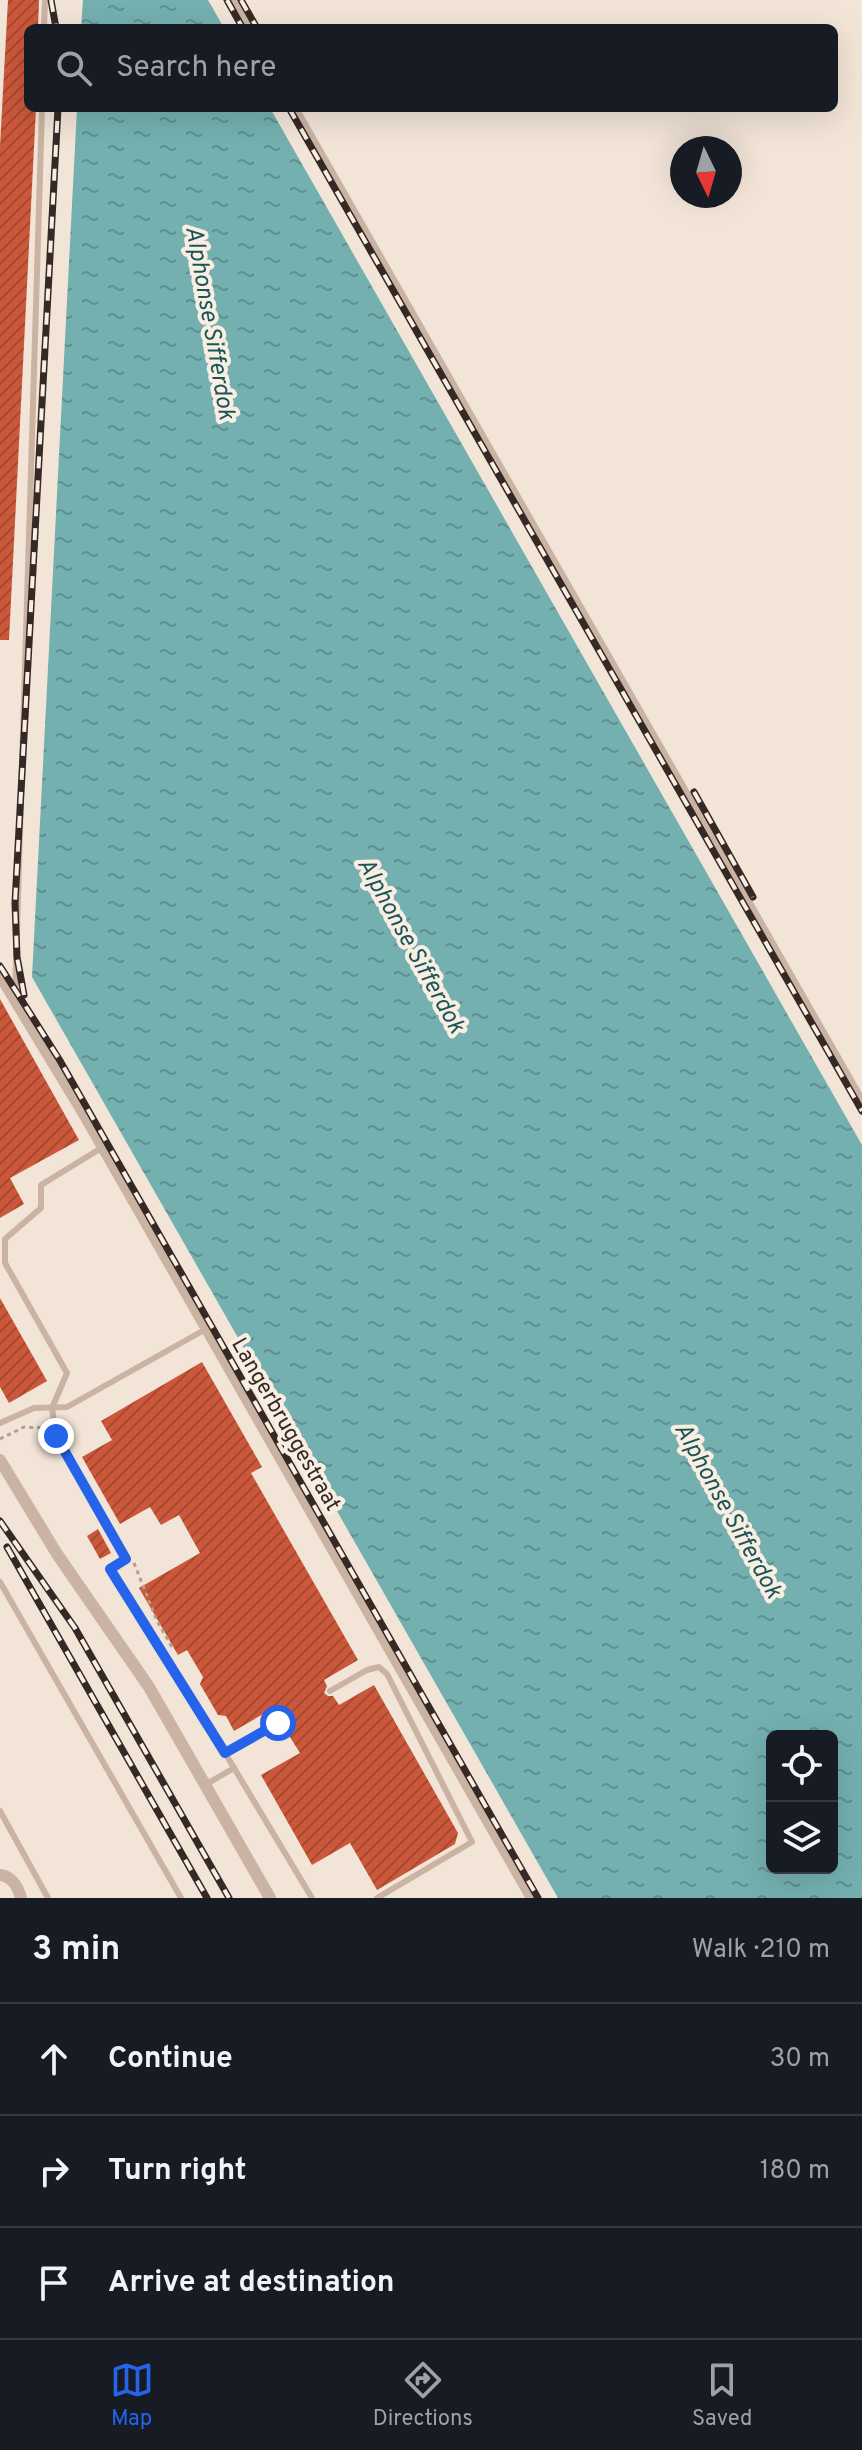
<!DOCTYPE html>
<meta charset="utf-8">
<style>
body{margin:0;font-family:Overpass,sans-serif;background:#242831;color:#f1f3f6}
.controls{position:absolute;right:24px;bottom:24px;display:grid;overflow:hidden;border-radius:12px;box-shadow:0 8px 32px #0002}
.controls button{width:72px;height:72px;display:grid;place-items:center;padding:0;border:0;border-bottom:2px solid #363941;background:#171b24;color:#f1f3f6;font:40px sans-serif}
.compass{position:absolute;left:670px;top:136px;width:72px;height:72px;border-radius:50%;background:#171b24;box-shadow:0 8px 32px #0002;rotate:175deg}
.stop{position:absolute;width:24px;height:24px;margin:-18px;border:6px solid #2563eb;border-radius:50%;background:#fff}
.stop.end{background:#2563eb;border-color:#fff;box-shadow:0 2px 8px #0008}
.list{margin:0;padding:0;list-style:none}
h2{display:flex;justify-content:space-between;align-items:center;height:104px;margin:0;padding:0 32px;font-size:34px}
h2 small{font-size:26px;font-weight:400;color:#9ea1a6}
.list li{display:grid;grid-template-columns:52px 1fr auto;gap:24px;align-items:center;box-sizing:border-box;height:112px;padding:0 32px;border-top:2px solid #363941}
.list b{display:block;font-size:30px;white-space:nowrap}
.list em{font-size:26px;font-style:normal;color:#9ea1a6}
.icon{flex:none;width:44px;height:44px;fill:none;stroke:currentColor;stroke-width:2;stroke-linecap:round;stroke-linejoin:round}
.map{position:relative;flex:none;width:862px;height:1898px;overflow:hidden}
.search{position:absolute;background:#171b24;box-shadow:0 8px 32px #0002;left:24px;right:24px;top:24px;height:88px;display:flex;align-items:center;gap:20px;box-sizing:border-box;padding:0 28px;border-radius:12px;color:#9ea1a6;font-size:30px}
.sheet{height:440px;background:#171b24}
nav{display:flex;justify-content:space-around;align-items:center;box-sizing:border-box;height:112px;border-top:2px solid #363941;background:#171b24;font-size:22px;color:#9ea1a6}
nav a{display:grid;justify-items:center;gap:4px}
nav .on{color:#2563eb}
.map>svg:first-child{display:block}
</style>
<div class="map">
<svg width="862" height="1898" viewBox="0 0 862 1898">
<defs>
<pattern id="water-ripples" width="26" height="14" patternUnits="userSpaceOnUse" patternTransform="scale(2)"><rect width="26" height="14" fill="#74b0b0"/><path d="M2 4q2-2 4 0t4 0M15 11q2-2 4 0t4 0" fill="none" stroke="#608f8f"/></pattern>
<pattern id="building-hatch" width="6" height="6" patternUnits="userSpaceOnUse" patternTransform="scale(2)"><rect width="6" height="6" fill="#cc583b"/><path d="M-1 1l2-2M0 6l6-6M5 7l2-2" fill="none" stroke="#a64931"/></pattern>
</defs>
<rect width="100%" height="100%" fill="#f2e4d7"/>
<!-- water -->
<g fill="url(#water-ripples)" fill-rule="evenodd">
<path d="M 83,0 L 208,0 L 224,28 L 81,28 Z"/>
<path d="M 77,108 L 270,108 L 862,1145 L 862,1898 L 558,1898 L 32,977 ZM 772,1736 L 832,1736 L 832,1868 L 772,1868 Z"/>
</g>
<!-- building -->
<g fill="url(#building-hatch)">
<path d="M 8,0 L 39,0 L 38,28 L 28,28 L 28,108 L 36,108 L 9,640 L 0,640 L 0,146 Z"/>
<path d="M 0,999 L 79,1140 L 10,1178 L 24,1204 L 0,1218 Z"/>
<path d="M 0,1298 L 47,1381 L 9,1403 L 0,1387 Z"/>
<path d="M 202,1362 L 262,1467 L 251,1473 L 358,1660 L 324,1680 L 327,1686 L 324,1693 L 328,1696 L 333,1696 L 339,1705 L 374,1685 L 458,1833 L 455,1844 L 377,1890 L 350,1843 L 312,1865 L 261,1775 L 300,1753 L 288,1734 L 285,1735 L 281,1728 L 284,1724 L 283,1719 L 275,1718 L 270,1710 L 234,1731 L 226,1716 L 218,1715 L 200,1684 L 203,1677 L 187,1650 L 178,1655 L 139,1588 L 200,1553 L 179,1515 L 161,1525 L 150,1507 L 120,1524 L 82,1457 L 112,1440 L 101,1421 Z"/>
<path d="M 98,1529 L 111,1553 L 100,1559 L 87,1536 Z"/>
</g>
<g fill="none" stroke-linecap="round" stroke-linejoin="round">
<!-- path -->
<g stroke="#b69d8d" stroke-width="3" stroke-dasharray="4 4" stroke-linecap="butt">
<path d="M 0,1439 L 24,1427 L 46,1428"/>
<path d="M 134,1563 L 157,1621 L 172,1647"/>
</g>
<!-- service -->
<g stroke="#cab3a2" stroke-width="6">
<path d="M 234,0 L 250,28"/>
<path d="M 44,28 L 45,0"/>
<path d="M 296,108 L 862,1099"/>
<path d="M 15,996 L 42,108"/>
<path d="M 103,1147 L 41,1185 L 41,1208 L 5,1239 L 5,1263 L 67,1373 L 52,1408 L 56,1436 L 126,1559 L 110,1569 L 225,1753 L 278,1723"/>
<path d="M 0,1423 L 34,1408 L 67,1407 L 206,1329"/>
<path d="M 0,1582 L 181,1898"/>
<path d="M 330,1691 L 367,1670 L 379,1667 L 387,1674 L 472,1842 L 377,1898"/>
<path d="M 225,1753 L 312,1898"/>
<path d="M 205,1785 L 234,1768"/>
<path d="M 0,1811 L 48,1898"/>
</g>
<!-- minor -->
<g stroke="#cab3a2" stroke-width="12">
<path d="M 0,975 L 84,1114 L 532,1898"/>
<path d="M 0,1460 L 57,1554 L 149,1687 L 270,1898"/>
<path d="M 0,1875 C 13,1877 18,1887 21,1898"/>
</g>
<!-- rail casing -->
<g stroke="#342925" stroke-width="7">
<g id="rail">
<path d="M 51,0 L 56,28"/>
<path d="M 227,0 L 241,25"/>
<path d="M 241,0 L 257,28"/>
<path d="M 289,108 L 862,1111"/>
<path d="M 694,792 L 753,897"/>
<path d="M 0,966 L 59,1059 L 538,1898"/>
<path d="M 24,995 L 17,957 L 15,903 L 58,108"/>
<path d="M 0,1521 L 75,1628 L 229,1898"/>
<path d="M 7,1547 L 207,1898"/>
</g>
</g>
<!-- rail -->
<use href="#rail" stroke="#faeee3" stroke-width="4" stroke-dasharray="12" stroke-linecap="butt"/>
</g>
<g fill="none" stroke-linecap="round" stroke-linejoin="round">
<!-- route -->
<path stroke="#2563eb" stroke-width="10" d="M 56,1436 L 126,1559 L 110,1569 L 225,1753 L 278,1723"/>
</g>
<g text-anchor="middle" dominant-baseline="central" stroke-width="8" stroke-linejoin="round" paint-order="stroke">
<!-- street labels -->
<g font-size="22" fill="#342925" stroke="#faeee3">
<text transform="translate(285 1425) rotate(60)">Langerbruggestraat</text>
</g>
<!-- water labels -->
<g font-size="24" font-style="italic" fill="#195657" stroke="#faeee3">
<text transform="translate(209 323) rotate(80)">Alphonse Sifferdok</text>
<text transform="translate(410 946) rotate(61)">Alphonse Sifferdok</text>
<text transform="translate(727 1511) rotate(61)">Alphonse Sifferdok</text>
</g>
</g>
</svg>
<div class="controls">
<button><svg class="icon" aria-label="locate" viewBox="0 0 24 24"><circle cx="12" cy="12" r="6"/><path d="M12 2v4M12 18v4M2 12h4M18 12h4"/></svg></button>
<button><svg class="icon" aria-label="layers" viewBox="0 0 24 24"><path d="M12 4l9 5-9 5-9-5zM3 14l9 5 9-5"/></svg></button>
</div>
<svg class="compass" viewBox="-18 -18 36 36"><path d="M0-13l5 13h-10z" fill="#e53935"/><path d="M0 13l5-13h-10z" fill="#9ea1a6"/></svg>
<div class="stop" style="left:278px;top:1723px"></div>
<div class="stop end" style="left:56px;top:1436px"></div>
<div class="search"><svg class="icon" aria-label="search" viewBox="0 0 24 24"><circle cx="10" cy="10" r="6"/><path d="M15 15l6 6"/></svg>Search here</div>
</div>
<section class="sheet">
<h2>3 min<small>Walk · 210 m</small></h2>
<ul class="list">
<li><svg class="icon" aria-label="ahead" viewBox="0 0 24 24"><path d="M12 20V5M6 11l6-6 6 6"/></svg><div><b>Continue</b></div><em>30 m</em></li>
<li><svg class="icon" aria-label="right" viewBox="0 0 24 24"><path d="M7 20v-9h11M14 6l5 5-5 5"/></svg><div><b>Turn right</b></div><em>180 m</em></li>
<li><svg class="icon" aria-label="arrive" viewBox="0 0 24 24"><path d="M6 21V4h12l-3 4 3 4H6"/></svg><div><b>Arrive at destination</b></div></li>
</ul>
</section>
<nav>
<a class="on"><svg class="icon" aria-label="map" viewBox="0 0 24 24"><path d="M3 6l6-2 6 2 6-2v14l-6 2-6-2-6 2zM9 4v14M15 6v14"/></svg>Map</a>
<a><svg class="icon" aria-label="directions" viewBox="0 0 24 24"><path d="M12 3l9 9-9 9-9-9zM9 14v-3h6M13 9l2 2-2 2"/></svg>Directions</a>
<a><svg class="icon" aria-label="saved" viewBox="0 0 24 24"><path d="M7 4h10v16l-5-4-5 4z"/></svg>Saved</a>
</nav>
